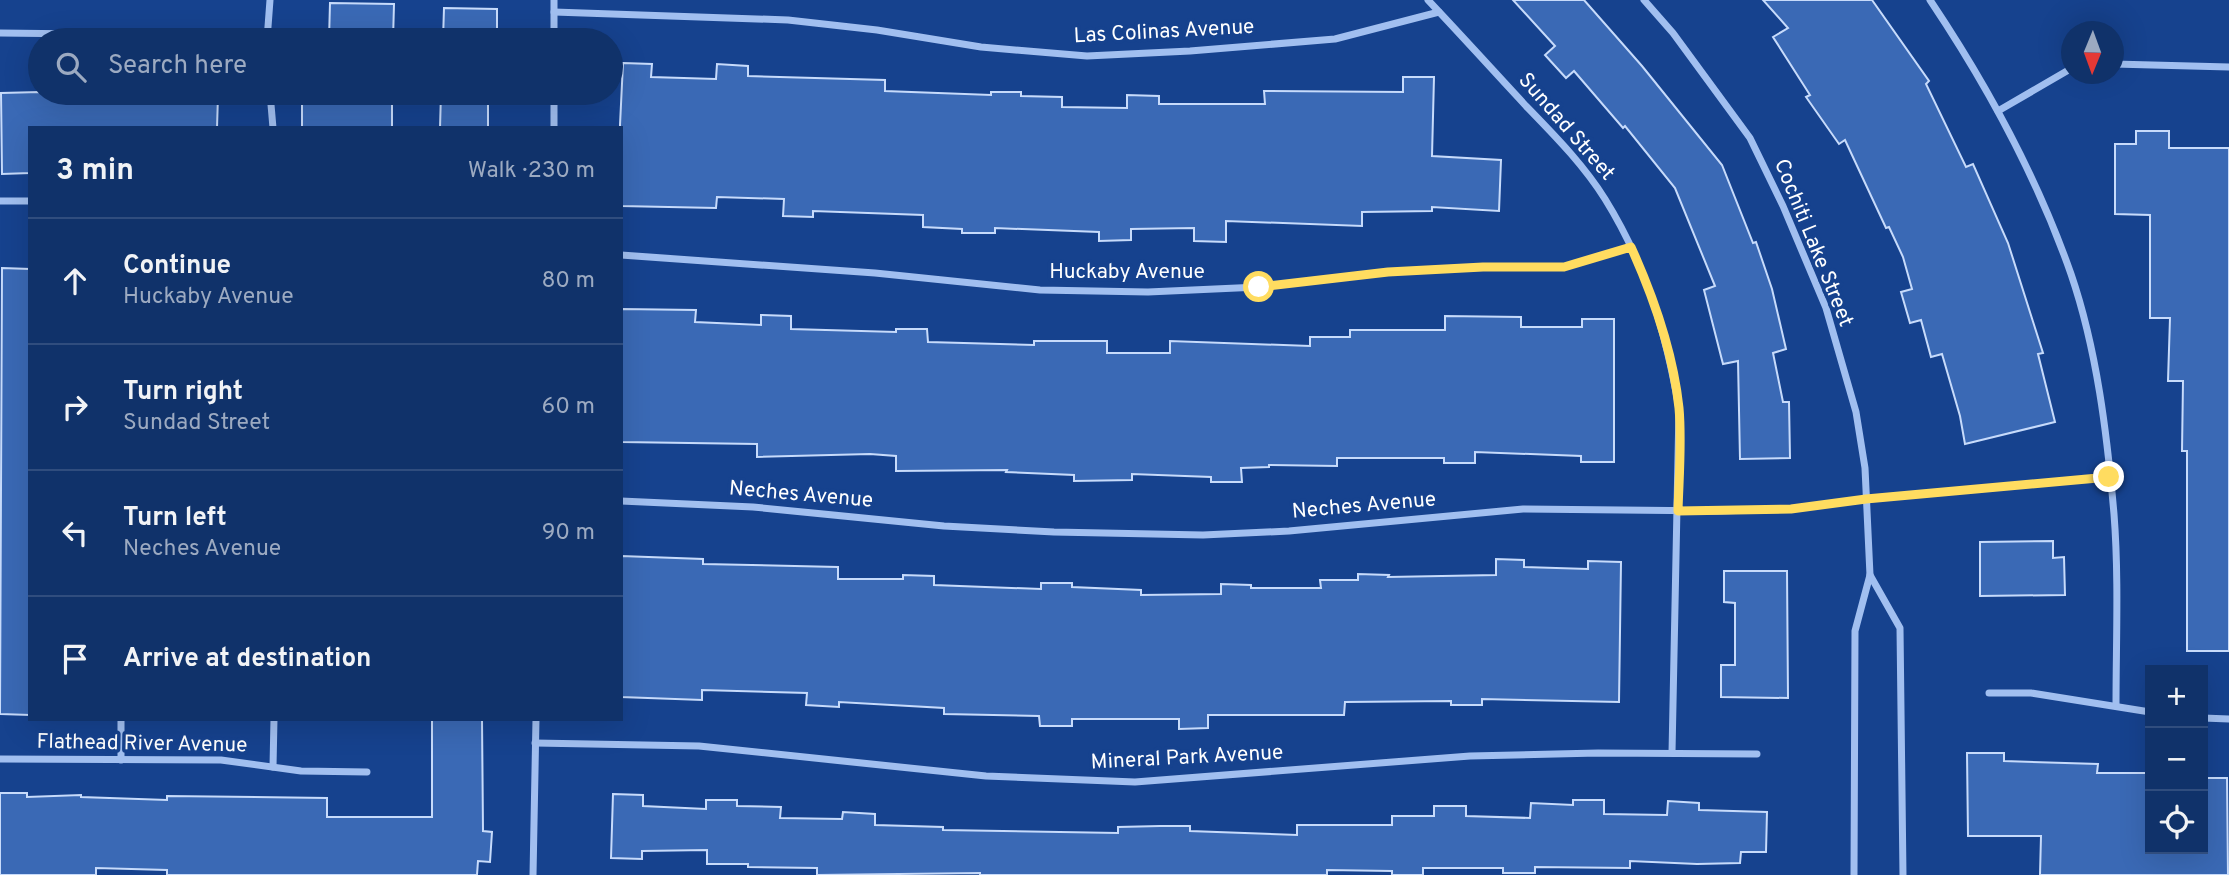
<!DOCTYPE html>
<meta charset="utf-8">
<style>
body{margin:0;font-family:Overpass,sans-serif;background:#1e3e72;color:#f1f3f6}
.controls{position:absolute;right:21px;bottom:21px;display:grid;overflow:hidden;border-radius:0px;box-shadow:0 7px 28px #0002}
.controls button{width:63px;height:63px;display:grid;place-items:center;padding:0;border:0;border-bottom:2px solid #304d7e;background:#10326a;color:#f1f3f6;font:35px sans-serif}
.compass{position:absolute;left:2061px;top:21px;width:63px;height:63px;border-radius:50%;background:#10326a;box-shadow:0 7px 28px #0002;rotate:181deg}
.stop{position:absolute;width:21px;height:21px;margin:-16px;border:5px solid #ffdc60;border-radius:50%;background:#fff}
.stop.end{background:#ffdc60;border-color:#fff;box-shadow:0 2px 7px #0008}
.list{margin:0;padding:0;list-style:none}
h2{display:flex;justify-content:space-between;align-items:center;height:91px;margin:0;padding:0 28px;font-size:30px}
h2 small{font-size:23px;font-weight:400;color:#9caac1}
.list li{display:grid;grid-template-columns:46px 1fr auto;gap:21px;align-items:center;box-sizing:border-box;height:126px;padding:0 28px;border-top:2px solid #304d7e}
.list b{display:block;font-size:26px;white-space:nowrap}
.list p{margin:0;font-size:23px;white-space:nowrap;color:#9caac1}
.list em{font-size:23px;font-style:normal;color:#9caac1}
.icon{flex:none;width:38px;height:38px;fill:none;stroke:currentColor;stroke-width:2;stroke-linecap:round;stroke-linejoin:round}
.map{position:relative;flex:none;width:2229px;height:875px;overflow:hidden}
.search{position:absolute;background:#10326a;box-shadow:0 7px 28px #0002;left:28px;top:28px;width:595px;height:77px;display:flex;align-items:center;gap:18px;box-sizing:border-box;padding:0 24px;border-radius:38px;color:#9caac1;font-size:26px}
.panel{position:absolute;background:#10326a;box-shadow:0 7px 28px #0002;left:28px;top:126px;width:595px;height:595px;border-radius:0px}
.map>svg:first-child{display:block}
</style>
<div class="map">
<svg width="2229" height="875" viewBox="0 0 2229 875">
<rect width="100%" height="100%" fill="#16428e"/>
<!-- building -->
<g fill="#3a69b5" stroke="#c7dbfb" stroke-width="2">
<path d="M 1513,0 L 1584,0 L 1642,66 L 1722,165 L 1753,243 L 1756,242 L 1772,289 L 1786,349 L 1773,353 L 1783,402 L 1789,402 L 1790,458 L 1740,459 L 1738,361 L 1723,364 L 1704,290 L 1715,286 L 1675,188 L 1625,126 L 1623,128 L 1574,71 L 1566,78 L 1545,55 L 1555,46 Z"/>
<path d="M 1763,0 L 1872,0 L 1929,81 L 1926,84 L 1966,167 L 1973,164 L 2008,243 L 2043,353 L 2038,354 L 2055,422 L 1965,444 L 1960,416 L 1942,354 L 1931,357 L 1921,320 L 1910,323 L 1901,292 L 1912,289 L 1903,257 L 1889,227 L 1886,228 L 1845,140 L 1839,144 L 1806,97 L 1810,95 L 1773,37 L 1788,28 Z"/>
<path d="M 330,3 L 394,4 L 393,40 L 329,40 Z"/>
<path d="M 444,8 L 497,9 L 497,40 L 443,40 Z"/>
<path d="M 623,63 L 652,64 L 651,77 L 716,79 L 717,64 L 748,66 L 748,76 L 885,80 L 885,91 L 991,95 L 991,92 L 1021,92 L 1021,96 L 1062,97 L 1062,107 L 1127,108 L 1127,95 L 1159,96 L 1159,104 L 1265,104 L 1264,91 L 1403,92 L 1403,77 L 1434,77 L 1432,156 L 1501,160 L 1499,211 L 1432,207 L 1432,211 L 1362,212 L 1362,226 L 1226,221 L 1226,242 L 1194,241 L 1194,228 L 1131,229 L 1131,240 L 1099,241 L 1099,232 L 995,228 L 995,233 L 962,233 L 962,229 L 923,227 L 923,215 L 813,211 L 813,217 L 783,216 L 784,199 L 717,197 L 716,208 L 621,206 L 620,125 Z"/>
<path d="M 40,92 L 120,96 L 120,93 L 218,95 L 217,128 L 30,128 L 30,173 L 2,174 L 1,93 Z"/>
<path d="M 331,93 L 392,93 L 392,128 L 302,128 L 302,96 L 331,96 Z"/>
<path d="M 441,93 L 488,93 L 488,128 L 440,128 Z"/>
<path d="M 2136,131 L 2169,131 L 2169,148 L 2229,148 L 2229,651 L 2187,651 L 2187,451 L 2182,451 L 2183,381 L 2168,381 L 2170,318 L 2150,318 L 2150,215 L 2115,214 L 2115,144 L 2136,144 Z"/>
<path d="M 2,268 L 30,269 L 30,715 L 0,714 Z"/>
<path d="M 621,309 L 696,310 L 695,322 L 761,325 L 761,315 L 791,316 L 791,329 L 896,332 L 896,329 L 927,329 L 928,342 L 1034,345 L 1034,341 L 1107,341 L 1107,353 L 1170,353 L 1170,341 L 1310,346 L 1310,337 L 1350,337 L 1350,330 L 1445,330 L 1445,316 L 1521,317 L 1521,327 L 1582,327 L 1582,319 L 1614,319 L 1614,462 L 1581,462 L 1581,456 L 1475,452 L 1475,463 L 1444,463 L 1444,458 L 1337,458 L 1337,466 L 1269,465 L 1269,467 L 1241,468 L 1242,482 L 1211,482 L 1211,477 L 1132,474 L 1132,480 L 1074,481 L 1074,475 L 1006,472 L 1007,470 L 896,471 L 896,456 L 870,454 L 757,457 L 757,444 L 621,442 Z"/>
<path d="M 2053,541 L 2053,558 L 2064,557 L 2065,595 L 1980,596 L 1980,542 Z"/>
<path d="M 621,556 L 703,559 L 703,564 L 838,567 L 838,579 L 903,579 L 903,575 L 934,576 L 934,585 L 1041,589 L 1041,583 L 1072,583 L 1072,587 L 1141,590 L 1141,595 L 1221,594 L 1221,584 L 1251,585 L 1251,588 L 1321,588 L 1320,580 L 1358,580 L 1358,574 L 1389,575 L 1388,577 L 1496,575 L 1496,559 L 1524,560 L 1524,567 L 1588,569 L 1588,561 L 1621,562 L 1619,702 L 1482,699 L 1482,705 L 1451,705 L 1451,701 L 1345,702 L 1344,715 L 1208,715 L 1208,728 L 1179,729 L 1179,719 L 1072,719 L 1072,726 L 1040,726 L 1039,716 L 944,714 L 944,708 L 839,702 L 839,707 L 806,705 L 807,693 L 702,690 L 702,700 L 621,697 Z"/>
<path d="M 1724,571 L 1787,571 L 1788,698 L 1721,697 L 1721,665 L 1735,665 L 1735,603 L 1724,602 Z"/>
<path d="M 432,719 L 482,719 L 483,831 L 492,832 L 490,862 L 478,861 L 477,875 L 167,875 L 167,870 L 96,868 L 96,875 L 0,875 L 0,793 L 27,793 L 27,797 L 81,795 L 81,797 L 167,800 L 167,796 L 327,798 L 327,817 L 432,817 Z"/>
<path d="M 1967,753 L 2004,753 L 2004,761 L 2098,764 L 2097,773 L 2150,773 L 2150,849 L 2203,849 L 2203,778 L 2227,778 L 2228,875 L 2040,875 L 2041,836 L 1968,836 Z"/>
<path d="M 613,794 L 643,795 L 643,806 L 706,809 L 706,800 L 737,800 L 737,806 L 781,807 L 780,818 L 842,819 L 843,812 L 875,814 L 875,825 L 943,827 L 943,830 L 1118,833 L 1118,827 L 1160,826 L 1190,826 L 1190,831 L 1297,835 L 1297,825 L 1392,825 L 1392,816 L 1434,816 L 1434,806 L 1466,806 L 1466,816 L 1530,818 L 1531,803 L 1573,805 L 1573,800 L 1604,800 L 1604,814 L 1667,815 L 1668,801 L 1699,803 L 1699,810 L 1767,812 L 1766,852 L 1741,852 L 1740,863 L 1697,864 L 1630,861 L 1630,868 L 1535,867 L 1535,873 L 1503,873 L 1503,868 L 1423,868 L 1423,875 L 1392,875 L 1392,871 L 1327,870 L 1327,875 L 980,875 L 980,873 L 817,875 L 817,868 L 748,867 L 748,864 L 707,864 L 707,850 L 642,851 L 642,859 L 611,858 Z"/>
</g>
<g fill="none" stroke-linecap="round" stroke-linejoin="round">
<!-- street -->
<g stroke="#a1bff0" stroke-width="7">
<path d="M 554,0 L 554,40"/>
<path d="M 1428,0 C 1461,35 1493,70 1526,106 C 1554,135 1583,164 1605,199 C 1646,265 1666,333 1679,409 L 1672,753"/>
<path d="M 1644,0 L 1673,33 L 1750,138 L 1783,206 L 1826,308 L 1856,412 L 1865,468 L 1870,575 L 1855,631 L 1854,875"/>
<path d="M 1930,0 C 1987,85 2037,177 2071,274 C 2097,350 2107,434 2114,514 C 2119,578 2116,643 2116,706"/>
<path d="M 554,12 L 788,20 L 877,30 L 981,47 L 1087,56 L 1190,51 L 1335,39 L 1439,12"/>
<path d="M 0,33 L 267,36"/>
<path d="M 267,40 L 270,0"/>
<path d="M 2114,64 L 2229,67"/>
<path d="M 270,93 L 273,128"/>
<path d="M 1998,111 L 2072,68"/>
<path d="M 554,128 L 554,93"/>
<path d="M 0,201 L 30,201"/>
<path d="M 621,255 L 875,273 L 1040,290 L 1148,292 L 1259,287 L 1388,272 L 1483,267 L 1564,267 L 1631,247"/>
<path d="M 621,501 L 753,507 L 944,526 L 1054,532 L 1203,535 L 1289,531 L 1523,509 L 1718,511 L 1791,509 L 1866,499 L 2109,477"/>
<path d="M 1870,575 L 1900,628 L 1903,875"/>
<path d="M 1989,693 L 2031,693 L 2150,712"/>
<path d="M 2203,718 L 2229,719"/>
<path d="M 535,743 L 699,746 L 986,776 L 1135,782 L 1470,756 L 1598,753 L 1757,754"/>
<path d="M 0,759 L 221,760 L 301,771 L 367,772"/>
<path d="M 121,760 L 121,719"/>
<path d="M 273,767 L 274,719"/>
<path d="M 533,875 L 536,719"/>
</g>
</g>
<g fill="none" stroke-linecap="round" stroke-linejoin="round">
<!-- route -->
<path stroke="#ffdc60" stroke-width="9" d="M 1259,287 L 1388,272 L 1483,267 L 1564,267 L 1631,247 C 1654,298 1673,351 1679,408 C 1682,441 1679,477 1678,511 L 1791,509 L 1866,499 L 2109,477"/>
</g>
<g text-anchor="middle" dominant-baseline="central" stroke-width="7" stroke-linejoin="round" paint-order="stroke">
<!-- street labels -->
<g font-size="21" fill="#fff" stroke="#16428e">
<text transform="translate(1164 32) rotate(-3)">Las Colinas Avenue</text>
<text transform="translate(1566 127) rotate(49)">Sundad Street</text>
<text transform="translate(1813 243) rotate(68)">Cochiti Lake Street</text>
<text x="1127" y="272">Huckaby Avenue</text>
<text transform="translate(801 495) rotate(5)">Neches Avenue</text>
<text transform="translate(1364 506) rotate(-5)">Neches Avenue</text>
<text transform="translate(142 744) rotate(1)">Flathead River Avenue</text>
<text transform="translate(1187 758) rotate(-3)">Mineral Park Avenue</text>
</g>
</g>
</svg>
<div class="controls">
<button>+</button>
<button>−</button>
<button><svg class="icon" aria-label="locate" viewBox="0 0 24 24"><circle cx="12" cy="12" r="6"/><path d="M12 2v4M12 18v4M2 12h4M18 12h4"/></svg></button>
</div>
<svg class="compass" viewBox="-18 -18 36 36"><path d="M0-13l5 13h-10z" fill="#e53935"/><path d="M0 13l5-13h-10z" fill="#9caac1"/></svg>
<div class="stop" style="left:1259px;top:287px"></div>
<div class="stop end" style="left:2109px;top:477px"></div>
<div class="search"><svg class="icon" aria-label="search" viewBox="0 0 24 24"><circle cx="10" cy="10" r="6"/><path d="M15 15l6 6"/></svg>Search here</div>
<section class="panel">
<h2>3 min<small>Walk · 230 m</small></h2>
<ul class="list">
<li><svg class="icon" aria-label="ahead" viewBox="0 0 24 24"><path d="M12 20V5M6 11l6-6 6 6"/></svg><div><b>Continue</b><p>Huckaby Avenue</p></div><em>80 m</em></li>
<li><svg class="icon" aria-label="right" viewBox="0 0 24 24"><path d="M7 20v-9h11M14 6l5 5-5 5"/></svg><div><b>Turn right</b><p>Sundad Street</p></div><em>60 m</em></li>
<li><svg class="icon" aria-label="left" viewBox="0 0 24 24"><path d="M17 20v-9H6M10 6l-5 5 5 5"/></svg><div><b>Turn left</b><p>Neches Avenue</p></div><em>90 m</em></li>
<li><svg class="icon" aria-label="arrive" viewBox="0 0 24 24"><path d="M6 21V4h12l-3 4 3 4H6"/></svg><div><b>Arrive at destination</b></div></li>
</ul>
</section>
</div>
